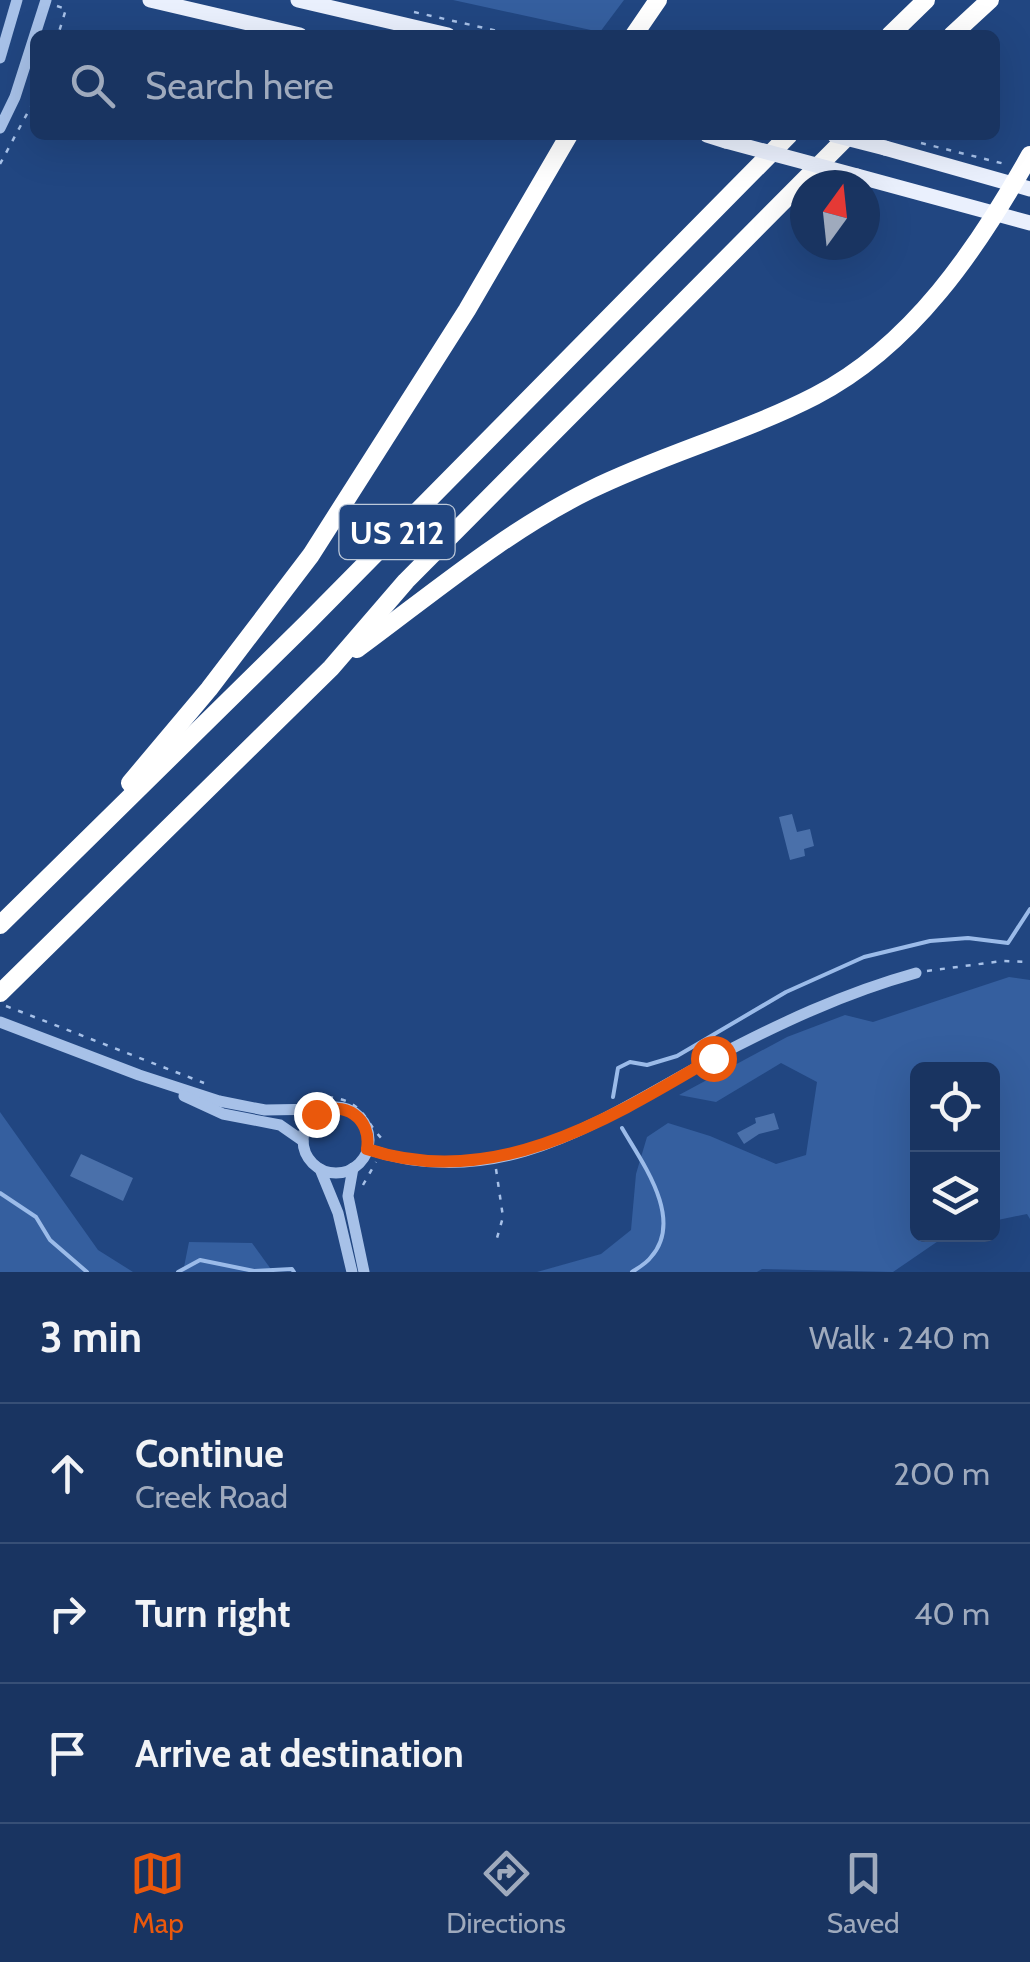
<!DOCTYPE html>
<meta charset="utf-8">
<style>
body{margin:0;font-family:Cabin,sans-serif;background:#263f6a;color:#f1f3f6}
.controls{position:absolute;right:30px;bottom:30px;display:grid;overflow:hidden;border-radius:15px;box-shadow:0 10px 40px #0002}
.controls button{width:90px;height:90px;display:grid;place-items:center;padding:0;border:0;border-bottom:2px solid #374f76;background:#193461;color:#f1f3f6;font:50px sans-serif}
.compass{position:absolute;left:790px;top:170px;width:90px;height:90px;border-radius:50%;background:#193461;box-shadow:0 10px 40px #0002;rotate:15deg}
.stop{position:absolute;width:30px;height:30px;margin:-22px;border:8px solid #ea580c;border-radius:50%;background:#fff}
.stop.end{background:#ea580c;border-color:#fff;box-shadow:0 2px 10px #0008}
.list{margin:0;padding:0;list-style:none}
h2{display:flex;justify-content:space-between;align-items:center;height:130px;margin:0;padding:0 40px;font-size:42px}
h2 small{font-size:32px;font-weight:400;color:#9faabd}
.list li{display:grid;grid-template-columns:65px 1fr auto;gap:30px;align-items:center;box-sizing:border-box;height:140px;padding:0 40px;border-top:2px solid #374f76}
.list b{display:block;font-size:38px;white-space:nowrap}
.list p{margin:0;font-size:32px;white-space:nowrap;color:#9faabd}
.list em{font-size:32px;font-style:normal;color:#9faabd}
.icon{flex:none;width:55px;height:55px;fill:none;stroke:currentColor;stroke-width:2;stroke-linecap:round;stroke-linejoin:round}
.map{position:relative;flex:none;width:1030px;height:1272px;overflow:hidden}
.search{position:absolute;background:#193461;box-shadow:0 10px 40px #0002;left:30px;right:30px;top:30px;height:110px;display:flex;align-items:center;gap:25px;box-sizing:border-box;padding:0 35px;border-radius:15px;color:#9faabd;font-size:38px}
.sheet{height:550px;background:#193461}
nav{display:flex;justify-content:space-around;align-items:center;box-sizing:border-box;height:140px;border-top:2px solid #374f76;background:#193461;font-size:28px;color:#9faabd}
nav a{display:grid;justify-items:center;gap:5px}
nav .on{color:#ea580c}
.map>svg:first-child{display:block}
</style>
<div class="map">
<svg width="1030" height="1272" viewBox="0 0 1030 1272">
<rect width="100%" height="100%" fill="#214681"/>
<!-- green -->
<g fill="#355f9f">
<path d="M 453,0 L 624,0 L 600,32 Z"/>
<path d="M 1009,977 L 1030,980 L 1030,1219 L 1027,1214 L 993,1221 L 992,1070 L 918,1070 L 918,1234 L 947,1235 L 893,1272 L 762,1269 L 757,1272 L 537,1272 L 601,1254 L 631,1230 L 636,1174 L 647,1137 L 668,1123 L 710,1136 L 776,1164 L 806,1155 L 817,1082 L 781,1063 L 716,1102 L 679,1095 L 787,1037 L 845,1015 L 873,1022 Z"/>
<path d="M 0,1112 L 98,1250 L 133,1272 L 0,1272 Z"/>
<path d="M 189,1242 L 252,1243 L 273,1272 L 183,1272 Z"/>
</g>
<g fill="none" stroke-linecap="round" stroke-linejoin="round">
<!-- stream -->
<g stroke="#9bbbe9" stroke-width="4">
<path d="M 613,1097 L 618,1068 L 630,1062 L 647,1065 L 677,1056 L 786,992 L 864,957 L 930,941 L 968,938 L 1008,943 L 1030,909"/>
<path d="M 622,1128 C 641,1161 685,1219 651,1257 C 647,1263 638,1268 632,1272"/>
<path d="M 0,1193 L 36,1217 L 50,1240 L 87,1272"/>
<path d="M 178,1272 L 200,1260 L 254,1271 L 292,1269 L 294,1272"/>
</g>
</g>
<!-- building -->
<g fill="#4a70aa">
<path d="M 792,814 L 797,832 L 810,829 L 814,846 L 804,849 L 805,856 L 790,860 L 779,817 Z"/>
<path d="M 774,1113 L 779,1129 L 759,1134 L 744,1144 L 737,1133 L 756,1123 L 755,1118 Z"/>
<path d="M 81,1154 L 133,1178 L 123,1201 L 70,1176 Z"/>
</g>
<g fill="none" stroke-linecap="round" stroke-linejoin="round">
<!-- path -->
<g stroke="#a7c1e8" stroke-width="2.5" stroke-dasharray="5 8" stroke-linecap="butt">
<path d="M 57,6 L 66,9 L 58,35"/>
<path d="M 414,12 L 515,35"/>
<path d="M 921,143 L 1005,164"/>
<path d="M 0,164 L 35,99"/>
<path d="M 927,971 L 1002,961 L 1030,962"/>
<path d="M 6,1006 L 204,1083"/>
<path d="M 328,1097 C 366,1101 363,1121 385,1142"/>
<path d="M 496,1169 L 503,1217 L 497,1238"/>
<path d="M 363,1185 L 376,1162"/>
</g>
<!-- minor -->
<g stroke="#a7c1e8" stroke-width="11">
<path d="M 0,58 L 17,0"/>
<path d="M 0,128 L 15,97 L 46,0"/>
<path d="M 0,1022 L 139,1075 L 219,1101 L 265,1110 L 325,1109"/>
<path d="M 184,1096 L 223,1114 L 280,1125 L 303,1141"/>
<circle cx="336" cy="1140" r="33"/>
<path d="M 367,1149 C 502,1194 600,1119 712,1059 C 778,1024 844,993 916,973"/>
<path d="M 353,1168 L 348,1196 L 364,1272"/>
<path d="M 320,1169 L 338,1213 L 352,1272"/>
</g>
<!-- major -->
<g stroke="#eaf0fd" stroke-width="15">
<path d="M 150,0 L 300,35"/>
<path d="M 298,0 L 448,35"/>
<path d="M 707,135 L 726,141"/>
<path d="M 885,148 L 1030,189"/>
<path d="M 857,176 L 1030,223"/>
</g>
<!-- highway -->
<g stroke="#fff" stroke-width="18">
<path d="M 634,35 L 658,0"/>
<path d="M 890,35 L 926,0"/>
<path d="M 952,35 L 990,0"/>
<path d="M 357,649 C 432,594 506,531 590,490 C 663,454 743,433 815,396 C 912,346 978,248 1030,155"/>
<path d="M 130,783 L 209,689 L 311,555 L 467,310 L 569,135"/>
<path d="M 0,925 L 308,622 L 789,135"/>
<path d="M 0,993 L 331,668 L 406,581 L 849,135"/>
</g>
<!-- major-bridge -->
<g stroke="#eaf0fd" stroke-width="15">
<path d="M 834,135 L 885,148"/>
<path d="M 726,141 L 857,176"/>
</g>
</g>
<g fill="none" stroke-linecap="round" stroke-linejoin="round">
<!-- route -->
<path stroke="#ea580c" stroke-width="12" d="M 316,1114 C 344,1099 372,1118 367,1149 C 493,1191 608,1120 713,1058"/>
</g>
<g text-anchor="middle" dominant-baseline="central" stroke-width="10" stroke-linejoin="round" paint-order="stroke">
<!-- shield labels -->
<rect fill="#214681" stroke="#bcc8d9" stroke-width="2.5" x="339.5" y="505" width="115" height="54" rx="8"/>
<g font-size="32" font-weight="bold" fill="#fff">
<text x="397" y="532">US 212</text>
</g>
</g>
</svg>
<div class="controls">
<button><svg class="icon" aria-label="locate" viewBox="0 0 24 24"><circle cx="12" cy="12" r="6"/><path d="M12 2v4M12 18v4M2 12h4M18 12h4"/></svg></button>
<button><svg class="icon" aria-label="layers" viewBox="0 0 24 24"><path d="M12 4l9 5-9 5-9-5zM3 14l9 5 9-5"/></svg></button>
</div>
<svg class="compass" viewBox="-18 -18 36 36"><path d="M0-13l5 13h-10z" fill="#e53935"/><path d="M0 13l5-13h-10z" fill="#9faabd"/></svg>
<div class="stop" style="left:713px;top:1058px"></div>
<div class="stop end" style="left:316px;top:1114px"></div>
<div class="search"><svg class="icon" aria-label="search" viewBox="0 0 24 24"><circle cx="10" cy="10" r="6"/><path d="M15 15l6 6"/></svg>Search here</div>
</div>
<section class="sheet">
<h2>3 min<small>Walk · 240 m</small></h2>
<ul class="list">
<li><svg class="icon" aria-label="ahead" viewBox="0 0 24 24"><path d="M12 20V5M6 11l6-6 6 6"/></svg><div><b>Continue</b><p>Creek Road</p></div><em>200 m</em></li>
<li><svg class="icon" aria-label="right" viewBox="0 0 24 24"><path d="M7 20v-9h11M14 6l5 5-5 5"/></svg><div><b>Turn right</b></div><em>40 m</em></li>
<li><svg class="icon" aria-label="arrive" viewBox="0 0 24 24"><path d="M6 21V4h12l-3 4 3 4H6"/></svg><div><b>Arrive at destination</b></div></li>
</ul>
</section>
<nav>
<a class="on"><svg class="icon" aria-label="map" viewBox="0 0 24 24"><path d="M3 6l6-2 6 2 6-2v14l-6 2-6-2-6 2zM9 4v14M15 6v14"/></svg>Map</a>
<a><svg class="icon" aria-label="directions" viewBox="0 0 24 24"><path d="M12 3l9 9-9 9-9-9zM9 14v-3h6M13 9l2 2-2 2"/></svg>Directions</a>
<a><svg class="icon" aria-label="saved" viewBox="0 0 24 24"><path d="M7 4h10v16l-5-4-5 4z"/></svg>Saved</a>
</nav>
